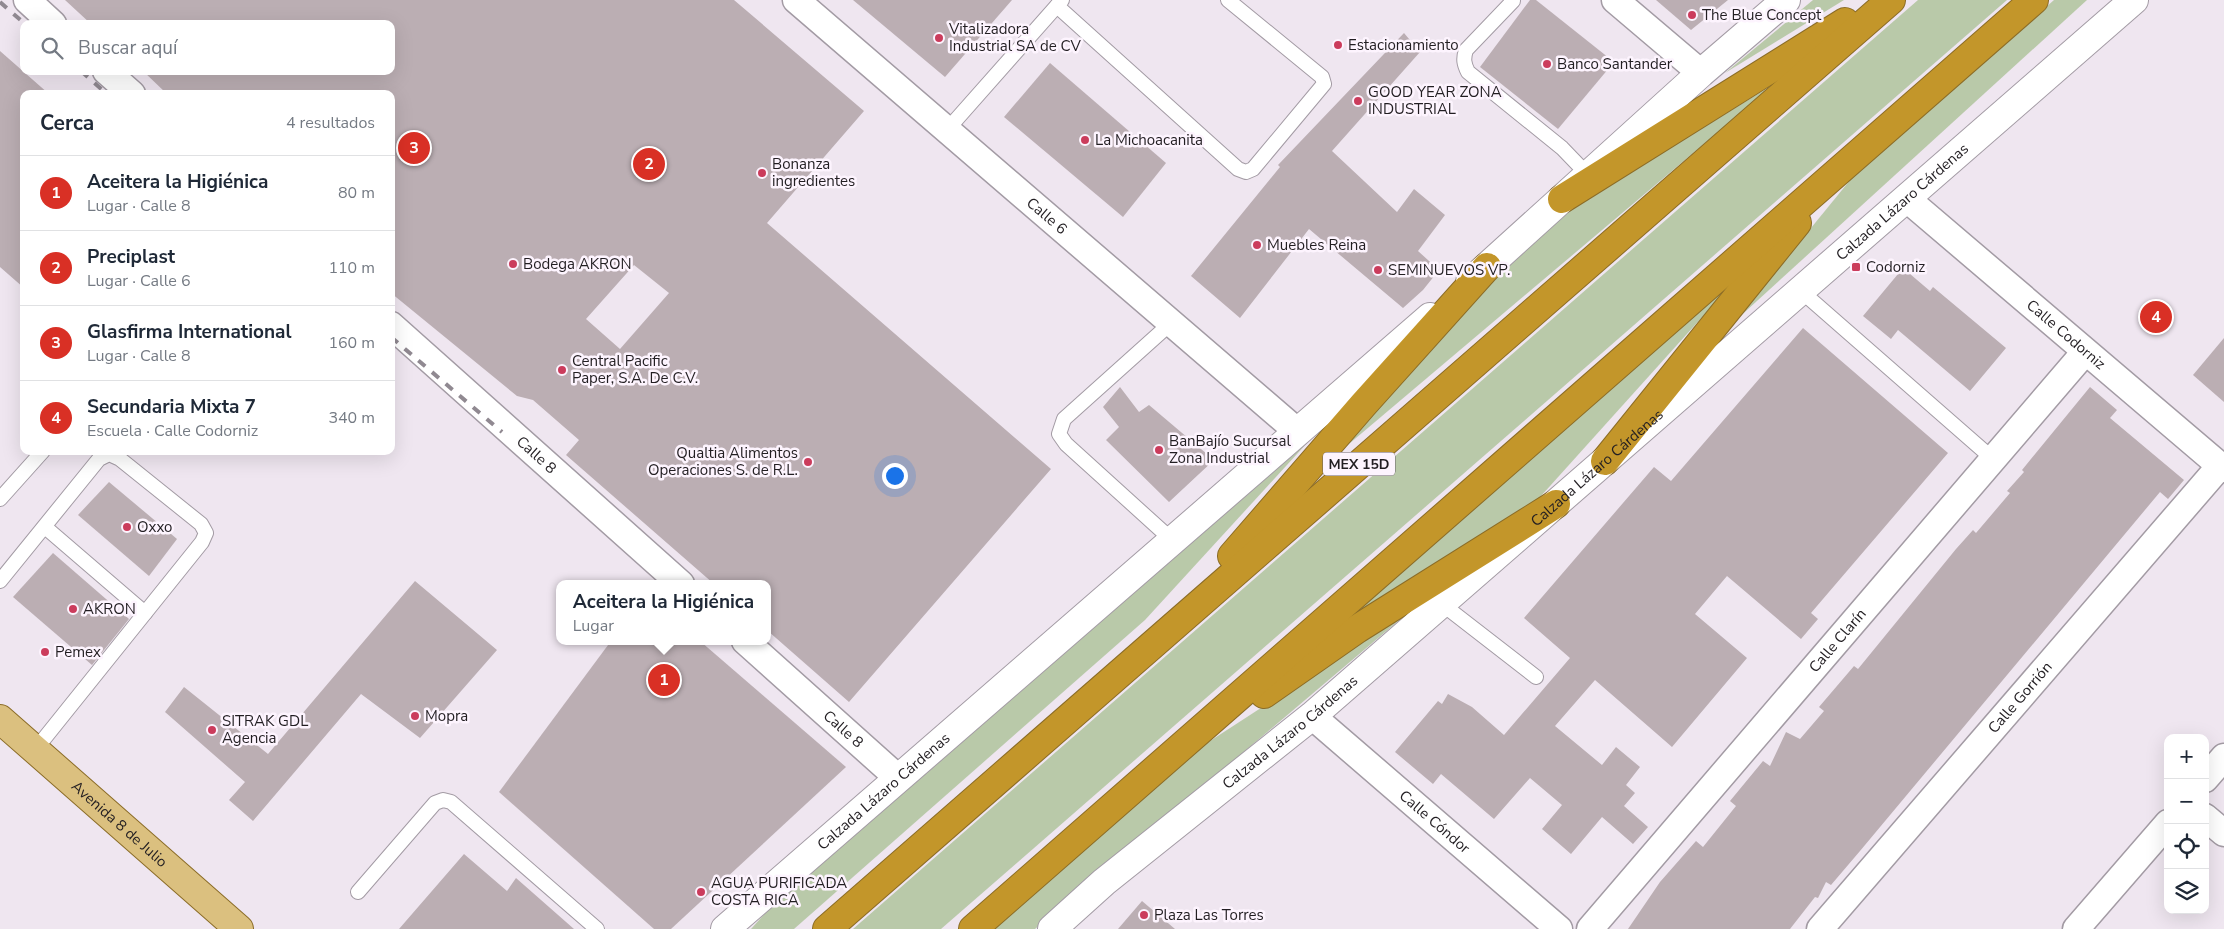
<!DOCTYPE html>
<html lang="es">
<meta charset="utf-8">
<style>
body{margin:0;font-family:"Nunito Sans",sans-serif;background:#f2f2f3;color:#1f2937}
.controls{position:absolute;right:15px;bottom:15px;display:grid;overflow:hidden;border-radius:10px;box-shadow:0 5px 20px #0002}
.controls button{width:45px;height:45px;display:grid;place-items:center;padding:0;border:0;border-bottom:1px solid #e0e1e3;background:#fff;color:#1f2937;font:25px sans-serif}
.you{position:absolute;left:894px;top:475px;width:18px;height:18px;margin:-12px;border:4px solid #fff;border-radius:50%;background:#1a73e8;box-shadow:0 0 0 8px #1a73e833}
.badge{display:grid;place-items:center;width:32px;height:32px;border-radius:50%;background:#d93025;color:#fff;font-size:16px;font-weight:700}
.pin{position:absolute;translate:-50% -50%;border:2px solid #fff;box-shadow:0 1px 5px #0006}
.popup{position:absolute;left:556px;top:580px;width:215px;height:65px;box-sizing:border-box;display:grid;place-content:center;border-radius:10px;background:#fff;filter:drop-shadow(0 1px 4px #0005);font-size:16px;white-space:nowrap;color:#747a83}
.popup b{font-size:19px;color:#1f2937}
.popup::after{content:'';position:absolute;left:50%;top:100%;margin-left:-10px;border:10px solid transparent;border-top-color:#fff}
.list{margin:0;padding:0;list-style:none}
h2{display:flex;justify-content:space-between;align-items:center;height:65px;margin:0;padding:0 20px;font-size:21px}
h2 small{font-size:16px;font-weight:400;color:#747a83}
.list li{display:grid;grid-template-columns:32px 1fr auto;gap:15px;align-items:center;box-sizing:border-box;height:75px;padding:0 20px;border-top:1px solid #e0e1e3}
.list b{display:block;font-size:19px;white-space:nowrap}
.list p{margin:0;font-size:16px;white-space:nowrap;color:#747a83}
.list em{font-size:16px;font-style:normal;color:#747a83}
.icon{flex:none;width:28px;height:28px;fill:none;stroke:currentColor;stroke-width:2;stroke-linecap:round;stroke-linejoin:round}
.map{position:relative;flex:none;width:2224px;height:929px;overflow:hidden}
.search{position:absolute;background:#fff;box-shadow:0 5px 20px #0002;left:20px;top:20px;width:375px;height:55px;display:flex;align-items:center;gap:12px;box-sizing:border-box;padding:0 18px;border-radius:10px;color:#747a83;font-size:19px}
.panel{position:absolute;background:#fff;box-shadow:0 5px 20px #0002;left:20px;top:90px;width:375px;height:365px;border-radius:10px}
.map>svg:first-child{display:block}
</style>
<div class="map">
<svg width="2224" height="929" viewBox="0 0 2224 929">
<rect width="100%" height="100%" fill="#efe6f0"/>
<!-- green -->
<g fill="#b9c9a9">
<path d="M 1813,0 L 1844,0 L 1725,73 Z"/>
<path d="M 1918,0 L 2007,0 L 941,929 L 853,929 Z"/>
<path d="M 2054,0 L 2087,0 L 1735,321 L 1851,179 Z"/>
<path d="M 1776,83 L 1304,482 L 1501,270 L 1561,214 Z"/>
<path d="M 1740,275 L 1532,506 L 1305,650 Z"/>
<path d="M 1308,442 L 1145,620 L 794,929 L 751,929 L 783,893 Z"/>
<path d="M 1410,611 L 1035,929 L 988,929 L 1170,767 Z"/>
</g>
<!-- building -->
<g fill="#bbaeb3" fill-rule="evenodd">
<path d="M 65,0 L 734,0 L 864,111 L 767,223 L 1051,469 L 849,702 L 768,631 L 768,584 L 714,584 L 566,455 L 579,440 L 533,400 L 517,396 L 391,293 L 391,94 L 167,94 L 143,71 L 391,71 L 391,24 L 91,24 ZM 634,265 L 669,293 L 620,349 L 586,319 Z"/>
<path d="M 853,0 L 1012,0 L 945,77 Z"/>
<path d="M 1530,0 L 1536,0 L 1614,62 L 1558,129 L 1480,67 Z"/>
<path d="M 1656,0 L 1728,0 L 1691,30 Z"/>
<path d="M 1404,33 L 1420,52 L 1332,151 L 1397,212 L 1414,189 L 1445,215 L 1418,251 L 1439,270 L 1423,290 L 1403,308 L 1309,229 L 1240,318 L 1191,276 L 1280,167 L 1278,165 Z"/>
<path d="M 0,51 L 49,94 L 24,94 L 24,288 L 0,267 Z"/>
<path d="M 1050,63 L 1166,163 L 1123,217 L 1004,117 Z"/>
<path d="M 1903,268 L 1930,291 L 1933,287 L 2006,348 L 1970,391 L 1898,330 L 1891,339 L 1863,316 Z"/>
<path d="M 1803,328 L 1948,453 L 1811,613 L 1818,619 L 1801,639 L 1727,576 L 1695,614 L 1747,658 L 1672,747 L 1595,680 L 1555,726 L 1602,765 L 1616,747 L 1640,767 L 1626,785 L 1635,793 L 1624,806 L 1648,827 L 1633,844 L 1602,817 L 1571,854 L 1542,829 L 1562,805 L 1530,778 L 1494,819 L 1441,774 L 1433,784 L 1395,752 L 1438,701 L 1442,704 L 1448,694 L 1472,707 L 1504,735 L 1570,658 L 1524,618 L 1654,467 L 1671,481 Z"/>
<path d="M 2224,338 L 2224,402 L 2193,375 Z"/>
<path d="M 1120,387 L 1139,412 L 1149,405 L 1214,460 L 1169,502 L 1106,440 L 1119,427 L 1103,407 Z"/>
<path d="M 2090,387 L 2117,410 L 2110,418 L 2184,480 L 2168,499 L 2160,492 L 1860,851 L 1831,885 L 1826,882 L 1818,898 L 1815,897 L 1790,929 L 1628,929 L 1660,882 L 1696,841 L 1703,847 L 1736,806 L 1730,801 L 1763,761 L 1770,766 L 1786,732 L 1800,739 L 1824,711 L 1819,707 L 1854,666 L 1858,669 L 1956,549 L 1973,530 L 1976,533 L 2010,493 L 2007,491 L 2024,472 L 2022,470 Z"/>
<path d="M 109,482 L 177,539 L 149,576 L 78,515 Z"/>
<path d="M 53,553 L 129,619 L 92,665 L 13,597 Z"/>
<path d="M 415,581 L 497,650 L 420,738 L 361,694 L 253,821 L 229,800 L 245,782 L 165,712 L 184,687 L 268,754 Z"/>
<path d="M 611,641 L 700,641 L 846,767 L 671,929 L 654,929 L 499,792 Z"/>
<path d="M 464,854 L 507,891 L 516,878 L 574,929 L 399,929 Z"/>
<path d="M 1142,901 L 1175,929 L 1118,929 Z"/>
</g>
<g fill="none" stroke-linecap="round" stroke-linejoin="round">
<!-- service casing -->
<g stroke="#a39ba4" stroke-width="16">
<g id="service">
<path d="M 1513,1 L 1466,50 C 1463,59 1464,64 1468,72 L 1562,148 L 1588,175"/>
<path d="M 1057,6 L 1238,169 L 1246,172 L 1253,169 L 1324,84 L 1322,77 L 1228,0"/>
<path d="M 947,130 L 1062,0"/>
<path d="M 1801,291 L 1993,459"/>
<path d="M 1171,323 L 1064,419 L 1059,434 L 1066,444 L 1172,540"/>
<path d="M 0,499 L 43,451"/>
<path d="M 45,527 L 145,613"/>
<path d="M 0,581 L 99,459 L 109,454 L 120,459 L 201,524 L 206,533 L 202,542 L 35,750"/>
<path d="M 1442,604 L 1536,677"/>
<path d="M 358,892 L 435,803 L 443,800 L 451,802 L 597,929"/>
</g>
</g>
<!-- minor casing -->
<g stroke="#a39ba4" stroke-width="29">
<g id="minor">
<path d="M 27,0 L 53,24"/>
<path id="s1" d="M 796,0 L 1298,432"/>
<path d="M 1615,0 L 1701,73"/>
<path d="M 106,71 L 132,94"/>
<path id="s2" d="M 1907,199 L 2224,469"/>
<path id="s3" d="M 391,325 L 681,584"/>
<path id="s4" d="M 745,641 L 898,778"/>
<path id="s5" d="M 1312,716 L 1559,929"/>
<path d="M 2205,779 L 2224,757"/>
<path d="M 2205,817 L 2224,833"/>
<path id="s6" d="M 1590,929 L 2085,352"/>
<path id="s7" d="M 1820,929 L 2220,466"/>
<path d="M 2076,929 L 2168,823"/>
</g>
</g>
<!-- secondary casing -->
<g stroke="#a39ba4" stroke-width="30">
<g id="secondary">
<path d="M 1470,282 L 1701,73 L 1786,0"/>
<path id="s8" d="M 725,929 L 1430,317"/>
<path id="s9" d="M 1052,929 L 1104,882 L 1312,716 L 2134,0"/>
</g>
</g>
<!-- primary casing -->
<g stroke="#8b6c27" stroke-width="30">
<g id="primary">
<path id="s10" d="M 0,719 L 239,929"/>
</g>
</g>
<!-- motorway casing -->
<g stroke="#8b6c27" stroke-width="30">
<g id="motorway">
<path d="M 1562,199 L 1845,22"/>
<path d="M 1605,461 L 1797,223"/>
<path d="M 1232,556 L 1363,405 L 1487,267"/>
<path d="M 1264,694 L 1357,629 L 1556,504"/>
<path d="M 827,929 L 1891,0"/>
<path d="M 973,929 L 2034,0"/>
</g>
</g>
<!-- service -->
<use href="#service" stroke="#fff" stroke-width="14"/>
<!-- minor -->
<use href="#minor" stroke="#fff" stroke-width="26"/>
<!-- secondary -->
<use href="#secondary" stroke="#fff" stroke-width="28"/>
<!-- primary -->
<use href="#primary" stroke="#dbc07f" stroke-width="28"/>
<!-- motorway -->
<use href="#motorway" stroke="#c3962a" stroke-width="28"/>
<!-- rail -->
<g stroke="#908991" stroke-width="4" stroke-dasharray="9 9" stroke-linecap="butt">
<path d="M 0,2 L 25,24"/>
<path d="M 81,71 L 107,94"/>
<path d="M 391,337 L 502,432"/>
</g>
</g>
<!-- markers -->
<g fill="#cb3c5c" stroke="#fdf4fe" stroke-width="2">
<circle cx="1692" cy="15" r="5"/>
<circle cx="939" cy="38" r="5"/>
<circle cx="1338" cy="45" r="5"/>
<circle cx="1547" cy="64" r="5"/>
<circle cx="1358" cy="101" r="5"/>
<circle cx="1085" cy="140" r="5"/>
<circle cx="762" cy="173" r="5"/>
<circle cx="1257" cy="245" r="5"/>
<circle cx="513" cy="264" r="5"/>
<rect x="1851" y="262" width="10" height="10" rx="2.5"/>
<circle cx="1378" cy="270" r="5"/>
<circle cx="562" cy="370" r="5"/>
<circle cx="1159" cy="450" r="5"/>
<circle cx="808" cy="462" r="5"/>
<circle cx="127" cy="527" r="5"/>
<circle cx="73" cy="609" r="5"/>
<circle cx="45" cy="652" r="5"/>
<circle cx="415" cy="716" r="5"/>
<circle cx="212" cy="730" r="5"/>
<circle cx="701" cy="892" r="5"/>
<circle cx="1144" cy="915" r="5"/>
</g>
<g text-anchor="middle" dominant-baseline="central" stroke-width="5" stroke-linejoin="round" paint-order="stroke">
<!-- shield labels -->
<rect fill="#fdf4fe" stroke="#645e64" stroke-width="1" x="1323" y="452.5" width="72" height="23" rx="4"/>
<g font-size="14" font-weight="bold" fill="#221e22">
<text x="1359" y="464">MEX 15D</text>
</g>
<!-- poi labels -->
<g font-size="15" fill="#221e22" stroke="#fdf4fe" text-anchor="start">
<text x="1702" y="15">The Blue Concept</text>
<text x="949" y="29">Vitalizadora<tspan x="949" dy="17">Industrial SA de CV</tspan></text>
<text x="1348" y="45">Estacionamiento</text>
<text x="1557" y="64">Banco Santander</text>
<text x="1368" y="92">GOOD YEAR ZONA<tspan x="1368" dy="17">INDUSTRIAL</tspan></text>
<text x="1095" y="140">La Michoacanita</text>
<text x="772" y="164">Bonanza<tspan x="772" dy="17">ingredientes</tspan></text>
<text x="1267" y="245">Muebles Reina</text>
<text x="523" y="264">Bodega AKRON</text>
<text x="1866" y="267">Codorniz</text>
<text x="1388" y="270">SEMINUEVOS VP.</text>
<text x="572" y="361">Central Pacific<tspan x="572" dy="17">Paper, S.A. De C.V.</tspan></text>
<text x="1169" y="441">BanBajío Sucursal<tspan x="1169" dy="17">Zona Industrial</tspan></text>
<text x="798" y="453" text-anchor="end">Qualtia Alimentos<tspan x="798" dy="17">Operaciones S. de R.L.</tspan></text>
<text x="137" y="527">Oxxo</text>
<text x="83" y="609">AKRON</text>
<text x="55" y="652">Pemex</text>
<text x="425" y="716">Mopra</text>
<text x="222" y="721">SITRAK GDL<tspan x="222" dy="17">Agencia</tspan></text>
<text x="711" y="883">AGUA PURIFICADA<tspan x="711" dy="17">COSTA RICA</tspan></text>
<text x="1154" y="915">Plaza Las Torres</text>
</g>
<!-- street labels -->
<g font-size="15" fill="#221e22" stroke="#fdf4fe">
<text stroke="none"><textPath href="#s9" startOffset="1119">Calzada Lázaro Cárdenas</textPath></text>
<text stroke="none"><textPath href="#s1" startOffset="331">Calle 6</textPath></text>
<text stroke="none"><textPath href="#s2" startOffset="209">Calle Codorniz</textPath></text>
<text stroke="none"><textPath href="#s3" startOffset="195">Calle 8</textPath></text>
<text stroke="none"><textPath href="#s9" startOffset="714">Calzada Lázaro Cárdenas</textPath></text>
<text stroke="none"><textPath href="#s6" startOffset="380">Calle Clarín</textPath></text>
<text stroke="none"><textPath href="#s7" startOffset="306">Calle Gorrión</textPath></text>
<text stroke="none"><textPath href="#s4" startOffset="132">Calle 8</textPath></text>
<text stroke="none"><textPath href="#s9" startOffset="309">Calzada Lázaro Cárdenas</textPath></text>
<text stroke="none"><textPath href="#s8" startOffset="210">Calzada Lázaro Cárdenas</textPath></text>
<text stroke="none"><textPath href="#s5" startOffset="162">Calle Cóndor</textPath></text>
<text stroke="none"><textPath href="#s10" startOffset="159">Avenida 8 de Julio</textPath></text>
</g>
</g>
</svg>
<div class="controls">
<button>+</button>
<button>−</button>
<button><svg class="icon" aria-label="locate" viewBox="0 0 24 24"><circle cx="12" cy="12" r="6"/><path d="M12 2v4M12 18v4M2 12h4M18 12h4"/></svg></button>
<button><svg class="icon" aria-label="layers" viewBox="0 0 24 24"><path d="M12 4l9 5-9 5-9-5zM3 14l9 5 9-5"/></svg></button>
</div>
<div class="you"></div>
<div class="pin badge" style="left:664px;top:680px">1</div>
<div class="popup"><b>Aceitera la Higiénica</b>Lugar</div>
<div class="pin badge" style="left:649px;top:164px">2</div>
<div class="pin badge" style="left:414px;top:148px">3</div>
<div class="pin badge" style="left:2156px;top:317px">4</div>
<div class="search"><svg class="icon" aria-label="search" viewBox="0 0 24 24"><circle cx="10" cy="10" r="6"/><path d="M15 15l6 6"/></svg>Buscar aquí</div>
<section class="panel">
<h2>Cerca<small>4 resultados</small></h2>
<ul class="list">
<li><span class="badge">1</span><div><b>Aceitera la Higiénica</b><p>Lugar · Calle 8</p></div><em>80 m</em></li>
<li><span class="badge">2</span><div><b>Preciplast</b><p>Lugar · Calle 6</p></div><em>110 m</em></li>
<li><span class="badge">3</span><div><b>Glasfirma International</b><p>Lugar · Calle 8</p></div><em>160 m</em></li>
<li><span class="badge">4</span><div><b>Secundaria Mixta 7</b><p>Escuela · Calle Codorniz</p></div><em>340 m</em></li>
</ul>
</section>
</div>
